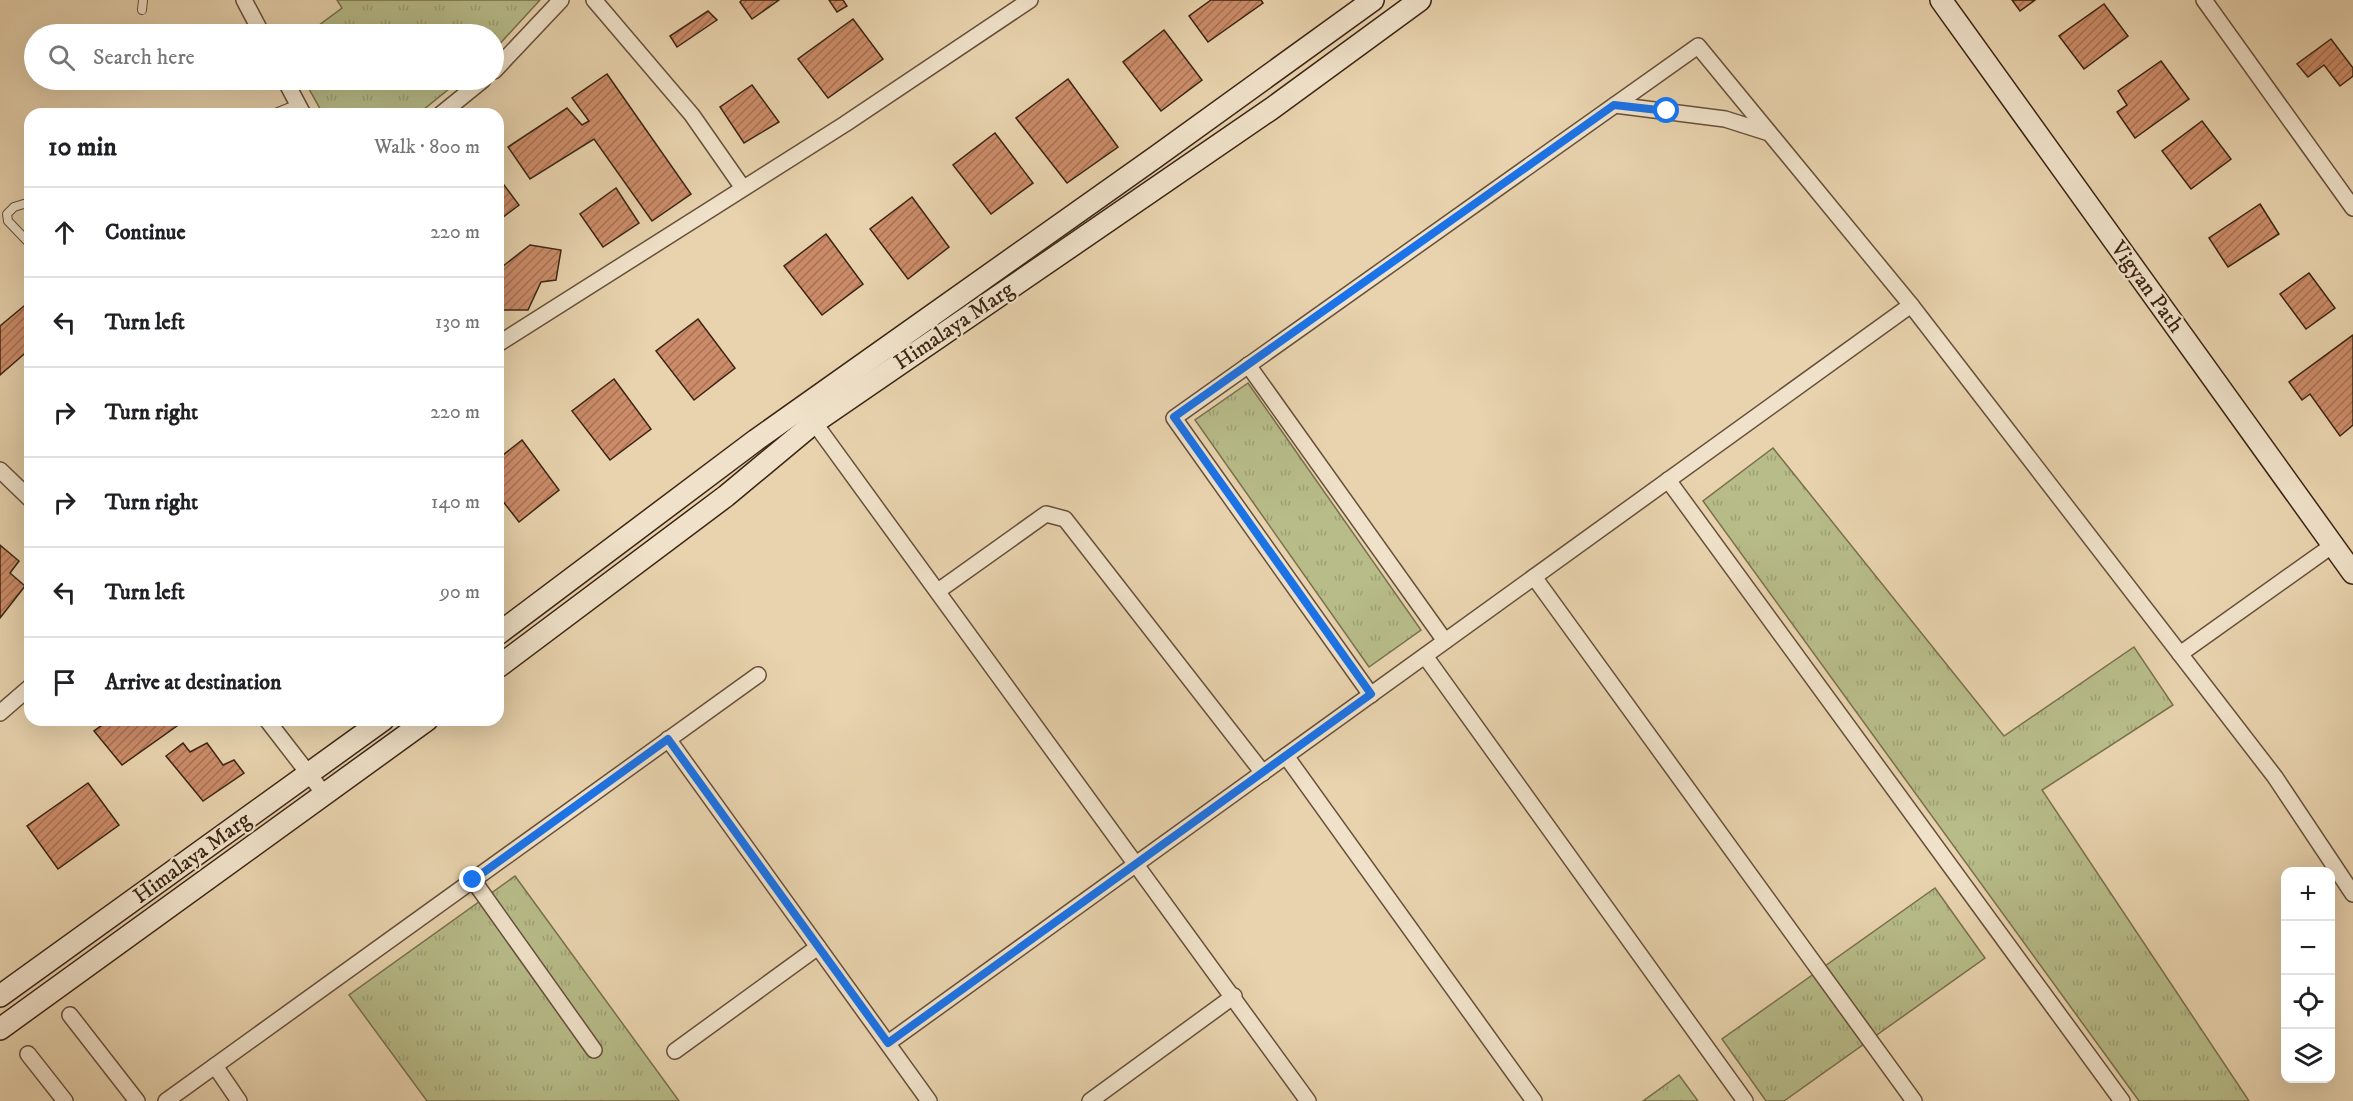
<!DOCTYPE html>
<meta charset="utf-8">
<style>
body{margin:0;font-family:"IM FELL DW Pica",serif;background:#f2f2f2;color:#202124}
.controls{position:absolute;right:18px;bottom:18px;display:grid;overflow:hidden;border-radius:12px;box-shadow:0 6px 24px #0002}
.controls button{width:54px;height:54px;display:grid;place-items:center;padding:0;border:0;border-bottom:2px solid #e0e0e0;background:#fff;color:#202124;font:30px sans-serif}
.stop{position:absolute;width:18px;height:18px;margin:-14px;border:4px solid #1a73e8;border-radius:50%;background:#fff}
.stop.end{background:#1a73e8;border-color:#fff;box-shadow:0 2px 6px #0008}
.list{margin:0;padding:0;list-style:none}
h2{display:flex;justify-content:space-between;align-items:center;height:78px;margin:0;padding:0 24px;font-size:26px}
h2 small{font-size:20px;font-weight:400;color:#757577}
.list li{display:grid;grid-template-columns:39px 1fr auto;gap:18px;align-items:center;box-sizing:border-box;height:90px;padding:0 24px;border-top:2px solid #e0e0e0}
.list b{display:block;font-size:22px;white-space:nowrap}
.list em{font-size:20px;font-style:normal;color:#757577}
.icon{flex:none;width:33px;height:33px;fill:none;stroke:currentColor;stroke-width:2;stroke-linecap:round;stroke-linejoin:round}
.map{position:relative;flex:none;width:2353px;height:1101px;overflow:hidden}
.search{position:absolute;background:#fff;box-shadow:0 6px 24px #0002;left:24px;top:24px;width:480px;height:66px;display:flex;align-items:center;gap:15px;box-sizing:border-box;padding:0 21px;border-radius:33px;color:#757577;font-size:22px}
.panel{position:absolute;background:#fff;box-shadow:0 6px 24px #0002;left:24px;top:108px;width:480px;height:618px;border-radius:18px}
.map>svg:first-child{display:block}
</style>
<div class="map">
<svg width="2353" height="1101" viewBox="0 0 2353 1101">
<defs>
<pattern id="park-tufts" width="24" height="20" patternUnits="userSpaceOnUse" patternTransform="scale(1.5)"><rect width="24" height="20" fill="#b7bc89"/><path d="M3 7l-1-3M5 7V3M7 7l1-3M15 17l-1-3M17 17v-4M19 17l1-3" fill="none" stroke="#9ea175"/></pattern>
<pattern id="building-hatch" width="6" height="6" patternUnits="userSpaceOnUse" patternTransform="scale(1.5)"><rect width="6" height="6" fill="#cc8c69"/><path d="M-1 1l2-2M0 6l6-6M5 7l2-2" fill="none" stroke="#a77255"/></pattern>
</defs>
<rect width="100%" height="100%" fill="#e8d3ae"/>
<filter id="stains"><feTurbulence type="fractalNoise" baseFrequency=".00333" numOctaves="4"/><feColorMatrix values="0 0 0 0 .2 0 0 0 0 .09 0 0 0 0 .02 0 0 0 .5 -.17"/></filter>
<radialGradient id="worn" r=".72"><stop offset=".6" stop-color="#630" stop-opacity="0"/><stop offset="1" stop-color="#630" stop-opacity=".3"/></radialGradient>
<!-- park -->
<g fill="url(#park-tufts)" stroke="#79704e" stroke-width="1.5">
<path d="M 337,0 L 540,0 L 494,50 L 494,34 L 307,34 L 342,8 Z"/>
<path d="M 304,80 L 460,80 L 418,114 L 323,114 Z"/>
<path d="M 1248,383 L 1421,630 L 1369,667 L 1195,420 Z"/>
<path d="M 1773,448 L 2004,736 L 2134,647 L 2173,705 L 2042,790 L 2249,1101 L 2139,1101 L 1703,501 Z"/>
<path d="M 515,876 L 679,1101 L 427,1101 L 349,995 Z"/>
<path d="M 1935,888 L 1985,958 L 1784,1101 L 1766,1101 L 1722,1039 Z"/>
<path d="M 1679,1075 L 1698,1101 L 1643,1101 Z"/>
</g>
<!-- building -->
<g fill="url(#building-hatch)" stroke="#3b2413" stroke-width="1.5">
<path d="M 742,0 L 779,0 L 752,19 L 740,2 Z"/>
<path d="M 829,0 L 843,0 L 847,6 L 837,12 Z"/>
<path d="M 1211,0 L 1261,0 L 1263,3 L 1208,42 L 1189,16 Z"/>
<path d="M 2012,0 L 2035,0 L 2020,11 Z"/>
<path d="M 2104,4 L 2128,36 L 2084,69 L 2059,36 Z"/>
<path d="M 708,11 L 717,20 L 677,47 L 670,36 Z"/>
<path d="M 853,19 L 883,59 L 828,98 L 798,59 Z"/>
<path d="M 1164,30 L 1202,80 L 1161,111 L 1123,62 Z"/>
<path d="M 2331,39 L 2353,68 L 2353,76 L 2340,86 L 2324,65 L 2308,77 L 2297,64 Z"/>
<path d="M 2161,61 L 2189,99 L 2135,138 L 2117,112 L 2127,105 L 2118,91 Z"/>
<path d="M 607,74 L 691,194 L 652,221 L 594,139 L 530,179 L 508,147 L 567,108 L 582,125 L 589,121 L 572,98 Z"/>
<path d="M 1068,79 L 1118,147 L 1067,183 L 1016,118 Z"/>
<path d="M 752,85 L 779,122 L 744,143 L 720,107 Z"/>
<path d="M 2202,121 L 2231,159 L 2191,189 L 2162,151 Z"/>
<path d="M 995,133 L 1033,183 L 991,214 L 953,165 Z"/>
<path d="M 498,177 L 519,205 L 498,221 Z"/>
<path d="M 616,188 L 639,223 L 603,247 L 580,214 Z"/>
<path d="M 912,197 L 949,247 L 908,279 L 870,229 Z"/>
<path d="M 2260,204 L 2279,234 L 2228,267 L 2209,238 Z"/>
<path d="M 826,234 L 863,284 L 822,315 L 784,266 Z"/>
<path d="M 530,245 L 561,250 L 556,280 L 541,282 L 528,310 L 498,310 L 498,270 Z"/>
<path d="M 2309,273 L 2335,308 L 2306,329 L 2280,294 Z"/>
<path d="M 30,301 L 30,349 L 0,375 L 0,326 Z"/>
<path d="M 698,319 L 735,368 L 694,400 L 656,351 Z"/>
<path d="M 2353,335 L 2353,425 L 2340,436 L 2310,394 L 2302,400 L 2289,382 Z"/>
<path d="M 614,379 L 651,429 L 610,460 L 572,411 Z"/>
<path d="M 522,440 L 559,490 L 519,522 L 498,495 L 498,459 Z"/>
<path d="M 0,545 L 19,561 L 10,573 L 25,586 L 0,618 Z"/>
<path d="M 109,720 L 183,720 L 184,721 L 122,765 L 94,731 Z"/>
<path d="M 183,743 L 190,752 L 207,743 L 223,765 L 234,760 L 244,773 L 203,801 L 166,756 Z"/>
<path d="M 88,783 L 119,825 L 58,869 L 27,826 Z"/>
</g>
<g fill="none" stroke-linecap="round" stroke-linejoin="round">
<!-- service casing -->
<g stroke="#66503a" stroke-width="10">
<g id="service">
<path d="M 142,10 L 143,0"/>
<path d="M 273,114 L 298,104"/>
<path d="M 30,202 L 14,207 L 7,214 L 8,221 L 30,244"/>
</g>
</g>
<!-- minor casing -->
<g stroke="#66503a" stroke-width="18">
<g id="minor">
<path d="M 244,0 L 262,34"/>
<path d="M 594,0 L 692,115 L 743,188"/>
<path d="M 2204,0 L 2353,208"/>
<path d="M 494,71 L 561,0"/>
<path d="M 285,80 L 303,114"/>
<path d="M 1615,105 L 1725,119 L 1769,133"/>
<path d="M 441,114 L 483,80"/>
<path d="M 498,344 L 845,124 L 1030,0"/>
<path d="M 1248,365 L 1445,641"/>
<path d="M 808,414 L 1308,1101"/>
<path d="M 0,470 L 30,499"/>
<path d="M 1668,480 L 2122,1101"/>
<path d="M 1534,577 L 1914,1101"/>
<path d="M 938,591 L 1046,514 L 1065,519 L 1263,773"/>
<path d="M 2180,654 L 2333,545"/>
<path d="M 1425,656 L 1745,1101"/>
<path d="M 1371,695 L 1174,418 L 1698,46 L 1911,305 L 2275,777 L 2353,894"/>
<path d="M 0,713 L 30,687"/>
<path d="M 267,720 L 325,795"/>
<path d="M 668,739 L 929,1101"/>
<path d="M 1286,756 L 1534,1101"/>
<path d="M 473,880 L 594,1050"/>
<path d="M 70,1015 L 137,1101"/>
<path d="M 888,1043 L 1911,305"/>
<path d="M 675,1051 L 818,947"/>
<path d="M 28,1054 L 65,1101"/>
<path d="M 215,1066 L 239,1101"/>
<path d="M 166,1101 L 758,675"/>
<path d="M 1090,1101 L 1234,996"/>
</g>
</g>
<!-- secondary casing -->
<g stroke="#3b2413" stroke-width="24">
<g id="secondary">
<path d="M 1941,0 L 2353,573"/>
<path d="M 498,634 L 756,440 L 1157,156 L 1373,0"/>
<path d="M 498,667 L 726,496 L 815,422 L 1271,109 L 1420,0"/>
<path d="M 0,996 L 383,720"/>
<path d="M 0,1029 L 427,720"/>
</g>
</g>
<!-- service -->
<use href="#service" stroke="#f0e2ca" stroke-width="8"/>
<!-- minor -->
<use href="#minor" stroke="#f0e2ca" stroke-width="15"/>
<!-- secondary -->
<use href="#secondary" stroke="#f0e2ca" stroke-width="21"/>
</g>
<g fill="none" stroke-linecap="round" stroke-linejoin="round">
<!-- route -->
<path stroke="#1a73e8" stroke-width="8" d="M 473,880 L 668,739 L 888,1043 L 1371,694 L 1174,417 L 1614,105 L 1667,111"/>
</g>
<g text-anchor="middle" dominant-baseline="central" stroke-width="4.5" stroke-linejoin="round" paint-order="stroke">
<!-- street labels -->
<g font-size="22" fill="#3b2413" stroke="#f0e2ca">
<text transform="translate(2147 287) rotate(54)">Vigyan Path</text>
<text transform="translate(954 326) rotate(-34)">Himalaya Marg</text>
<text transform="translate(192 858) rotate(-36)">Himalaya Marg</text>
</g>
</g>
<rect width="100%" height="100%" filter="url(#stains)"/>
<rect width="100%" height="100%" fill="url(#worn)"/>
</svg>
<div class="controls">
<button>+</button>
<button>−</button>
<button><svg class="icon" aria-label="locate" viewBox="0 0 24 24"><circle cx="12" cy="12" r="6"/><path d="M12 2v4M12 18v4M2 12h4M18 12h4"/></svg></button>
<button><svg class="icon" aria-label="layers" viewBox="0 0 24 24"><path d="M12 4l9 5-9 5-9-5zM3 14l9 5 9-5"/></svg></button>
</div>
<div class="stop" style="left:1667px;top:111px"></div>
<div class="stop end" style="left:473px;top:880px"></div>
<div class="search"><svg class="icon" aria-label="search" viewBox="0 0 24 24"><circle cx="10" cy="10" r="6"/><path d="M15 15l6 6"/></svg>Search here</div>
<section class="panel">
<h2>10 min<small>Walk · 800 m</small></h2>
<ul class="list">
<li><svg class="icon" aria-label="ahead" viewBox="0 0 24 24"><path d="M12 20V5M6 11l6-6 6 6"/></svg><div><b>Continue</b></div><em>220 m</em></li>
<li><svg class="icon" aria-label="left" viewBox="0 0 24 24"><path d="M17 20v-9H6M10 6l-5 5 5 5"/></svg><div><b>Turn left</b></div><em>130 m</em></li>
<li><svg class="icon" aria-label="right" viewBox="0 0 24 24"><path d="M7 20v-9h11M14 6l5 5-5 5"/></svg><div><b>Turn right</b></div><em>220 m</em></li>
<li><svg class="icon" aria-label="right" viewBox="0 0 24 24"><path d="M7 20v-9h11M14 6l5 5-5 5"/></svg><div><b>Turn right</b></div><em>140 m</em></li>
<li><svg class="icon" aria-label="left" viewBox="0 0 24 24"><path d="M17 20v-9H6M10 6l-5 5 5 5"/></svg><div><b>Turn left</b></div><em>90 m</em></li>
<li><svg class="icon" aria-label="arrive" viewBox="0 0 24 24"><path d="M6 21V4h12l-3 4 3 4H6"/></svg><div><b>Arrive at destination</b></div></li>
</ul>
</section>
</div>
